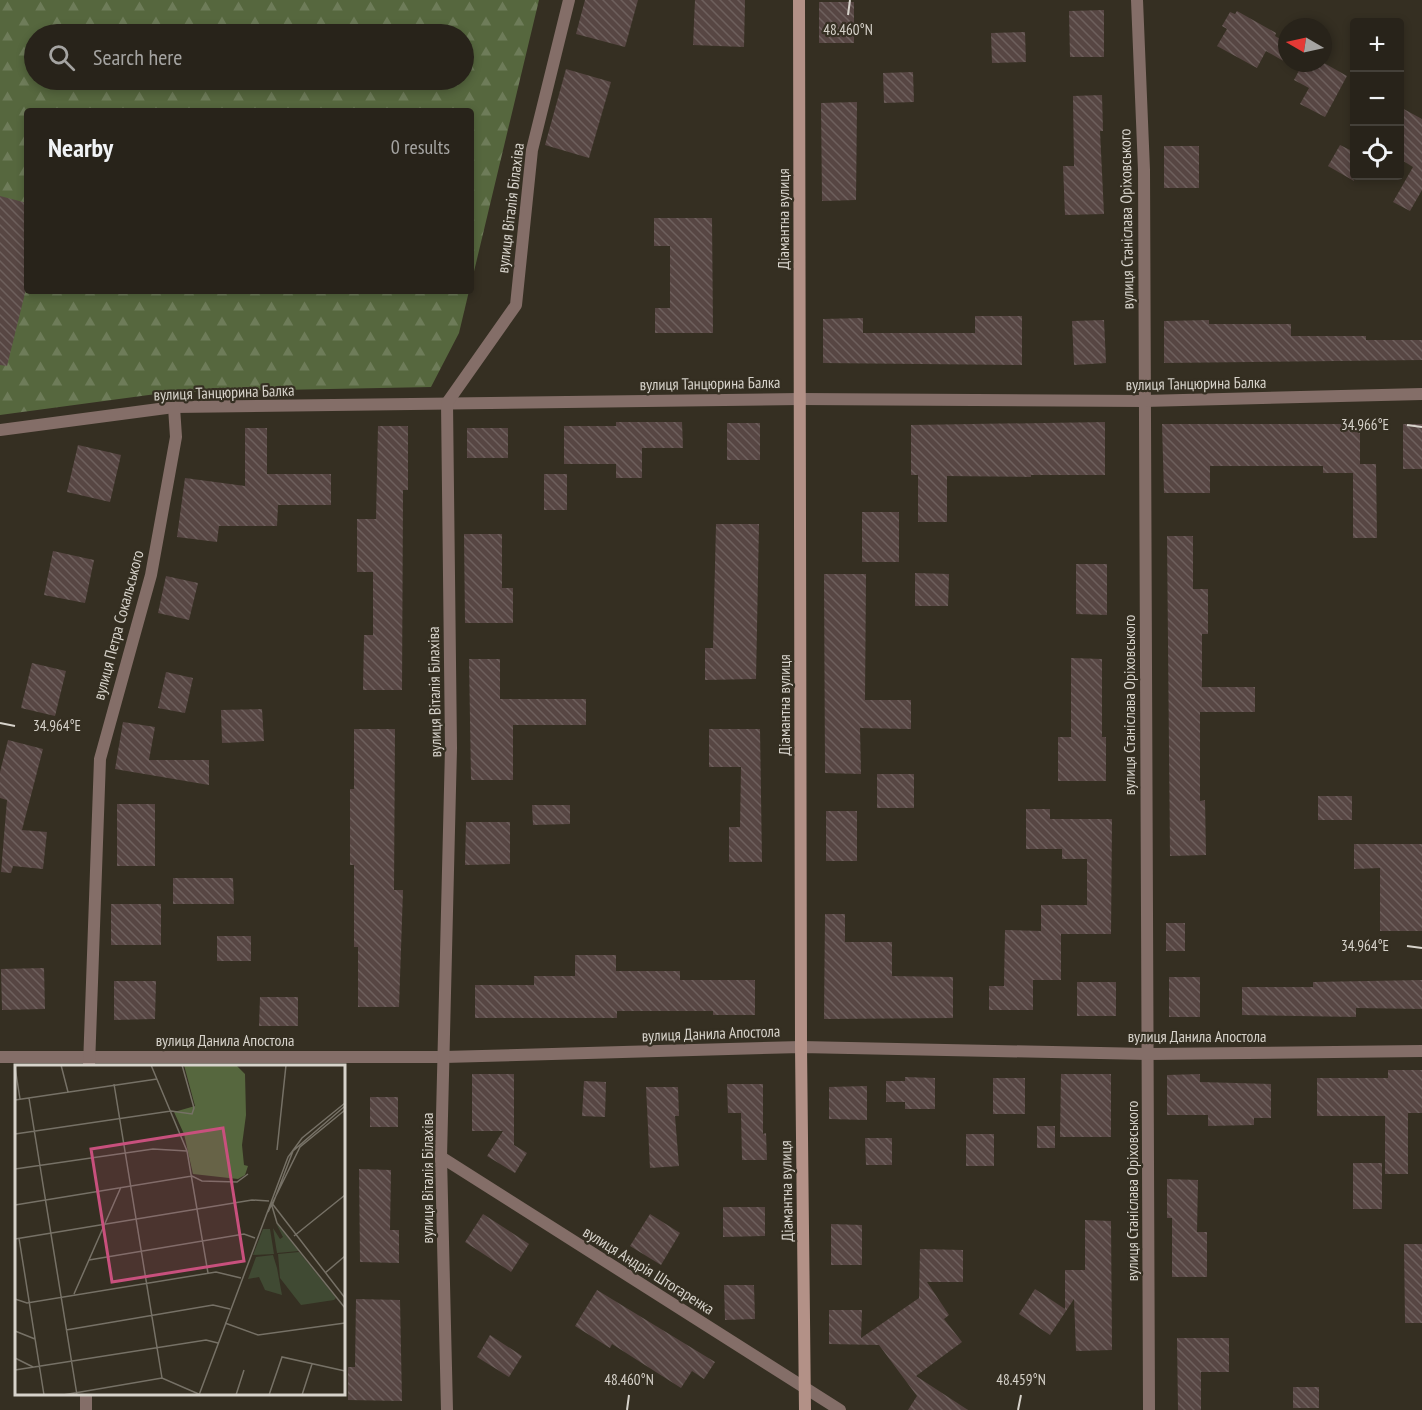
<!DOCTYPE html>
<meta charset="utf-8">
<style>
body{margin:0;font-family:"PT Sans Narrow",sans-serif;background:#342f27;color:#f1f3f6}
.controls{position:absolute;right:18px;top:18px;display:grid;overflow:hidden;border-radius:6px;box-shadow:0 3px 9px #0003}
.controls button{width:54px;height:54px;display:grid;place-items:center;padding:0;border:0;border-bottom:2px solid #444039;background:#28231a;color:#f1f3f6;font:30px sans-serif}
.compass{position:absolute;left:1278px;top:18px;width:54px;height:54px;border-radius:50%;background:#28231a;box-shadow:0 3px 9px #0003;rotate:279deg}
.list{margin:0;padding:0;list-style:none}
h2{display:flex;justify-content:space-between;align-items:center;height:78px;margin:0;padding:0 24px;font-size:26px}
h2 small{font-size:20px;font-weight:400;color:#a5a4a2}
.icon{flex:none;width:33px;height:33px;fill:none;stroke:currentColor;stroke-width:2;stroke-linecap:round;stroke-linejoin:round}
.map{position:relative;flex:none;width:1422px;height:1410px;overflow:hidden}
.search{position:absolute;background:#28231a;box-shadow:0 3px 9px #0003;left:24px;top:24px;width:450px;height:66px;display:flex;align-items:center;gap:15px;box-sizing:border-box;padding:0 21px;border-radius:33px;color:#a5a4a2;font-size:22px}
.panel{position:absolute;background:#28231a;box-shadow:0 3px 9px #0003;left:24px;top:108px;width:450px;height:186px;border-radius:6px}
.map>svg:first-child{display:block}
</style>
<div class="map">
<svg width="1422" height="1410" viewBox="0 0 1422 1410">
<defs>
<pattern id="forest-firs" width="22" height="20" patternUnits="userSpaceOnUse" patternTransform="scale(1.5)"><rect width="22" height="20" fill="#56673e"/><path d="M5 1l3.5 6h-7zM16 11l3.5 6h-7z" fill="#6e7c59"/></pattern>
<pattern id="building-back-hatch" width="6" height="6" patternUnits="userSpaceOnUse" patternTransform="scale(1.5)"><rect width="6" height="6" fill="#574643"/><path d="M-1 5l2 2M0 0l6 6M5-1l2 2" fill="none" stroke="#6e605d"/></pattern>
</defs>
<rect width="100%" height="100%" fill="#352f22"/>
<!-- forest -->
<path fill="url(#forest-firs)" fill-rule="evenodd" d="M 0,0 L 539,0 L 471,284 L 471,111 L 27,111 L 27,291 L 469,291 L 459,333 L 431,387 L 171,392 L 0,415 ZM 34,34 L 464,34 L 464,80 L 34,80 Z"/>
<!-- building -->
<g fill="url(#building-back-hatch)">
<path d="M 585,0 L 638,0 L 625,47 L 576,34 Z"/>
<path d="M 695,0 L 745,0 L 744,47 L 693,45 Z"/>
<rect x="819" y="2" width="35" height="41"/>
<path d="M 1104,10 L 1104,57 L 1070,57 L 1069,11 Z"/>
<path d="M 1237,11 L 1276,33 L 1275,36 L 1287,43 L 1287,63 L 1266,51 L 1257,68 L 1217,46 L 1227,29 L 1222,26 L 1230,12 L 1235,14 Z"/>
<path d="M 1025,32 L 1026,62 L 992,63 L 991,33 Z"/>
<path d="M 1303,63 L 1324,63 L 1347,76 L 1325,117 L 1300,104 L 1309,88 L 1294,80 Z"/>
<path d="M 566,69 L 611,82 L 589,158 L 545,145 Z"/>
<path d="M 913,72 L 914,102 L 884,103 L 883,73 Z"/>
<path d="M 1102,95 L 1103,131 L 1100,131 L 1104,214 L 1065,215 L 1063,166 L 1074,166 L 1073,96 Z"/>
<path d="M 857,102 L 856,200 L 822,201 L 821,103 Z"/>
<path d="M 1400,107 L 1422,119 L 1422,190 L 1410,211 L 1393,202 L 1413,167 L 1400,159 Z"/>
<path d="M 1340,145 L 1354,152 L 1354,181 L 1328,166 Z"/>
<rect x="1164" y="146" width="35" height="42"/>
<path d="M 0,196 L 27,203 L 27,285 L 7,366 L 0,365 Z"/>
<path d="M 654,218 L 712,218 L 713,333 L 655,333 L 655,308 L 670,308 L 670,246 L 654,246 Z"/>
<path d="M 975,316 L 1022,316 L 1022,365 L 823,363 L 823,319 L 863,318 L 863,333 L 975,333 Z"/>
<path d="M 1104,320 L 1106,363 L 1074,365 L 1072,321 Z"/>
<path d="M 1209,320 L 1209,324 L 1291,324 L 1291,336 L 1366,336 L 1366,340 L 1422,340 L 1422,360 L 1164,363 L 1164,321 Z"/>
<path d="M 616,422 L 682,422 L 683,448 L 642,448 L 642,478 L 616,478 L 616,464 L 564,464 L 564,426 L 616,426 Z"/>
<path d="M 1105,422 L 1105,475 L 1031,475 L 1031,477 L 947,476 L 947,522 L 918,522 L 918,475 L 911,475 L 911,425 Z"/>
<rect x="727" y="423" width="33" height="37"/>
<path d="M 1162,424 L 1360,424 L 1360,464 L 1376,464 L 1377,538 L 1353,538 L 1353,473 L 1323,473 L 1323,466 L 1210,466 L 1210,493 L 1164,493 Z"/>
<rect x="1403" y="424" width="19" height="45"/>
<path d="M 378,426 L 408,426 L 408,490 L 403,490 L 402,690 L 363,690 L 364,635 L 373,635 L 373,572 L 357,572 L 357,519 L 376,519 Z"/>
<path d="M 245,428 L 267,428 L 267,474 L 331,474 L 331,505 L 278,505 L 277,526 L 219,526 L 217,542 L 177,537 L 185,478 L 245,486 Z"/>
<rect x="467" y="428" width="41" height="30"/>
<path d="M 78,445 L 121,455 L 110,502 L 67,492 Z"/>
<rect x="544" y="474" width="23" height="36"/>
<rect x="862" y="512" width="37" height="50"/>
<path d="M 716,524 L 759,524 L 756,679 L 705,680 L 705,648 L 713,648 Z"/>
<path d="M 464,534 L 502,534 L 502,588 L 513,588 L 513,623 L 465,623 Z"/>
<path d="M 1167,536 L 1193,536 L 1193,589 L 1208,589 L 1208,634 L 1202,634 L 1202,687 L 1255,687 L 1255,712 L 1200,712 L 1200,801 L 1205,800 L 1206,855 L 1170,856 Z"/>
<path d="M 53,551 L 94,560 L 85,603 L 44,595 Z"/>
<path d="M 1076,564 L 1107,564 L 1107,615 L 1076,614 Z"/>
<path d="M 915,573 L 949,574 L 948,606 L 915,606 Z"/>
<path d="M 824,574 L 866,574 L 865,700 L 911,700 L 911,729 L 860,728 L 861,774 L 825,773 Z"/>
<path d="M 166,576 L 198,583 L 189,620 L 158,613 Z"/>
<path d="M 1071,658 L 1102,659 L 1102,737 L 1106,737 L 1106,781 L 1058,781 L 1058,737 L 1071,737 Z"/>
<path d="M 469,659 L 500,659 L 500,699 L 586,699 L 586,725 L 513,725 L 513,780 L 471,780 Z"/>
<path d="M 32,663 L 66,671 L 55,716 L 21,708 Z"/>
<path d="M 166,672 L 193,678 L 185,713 L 158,708 Z"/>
<path d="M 262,709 L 264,741 L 222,743 L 221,710 Z"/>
<path d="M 123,722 L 155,727 L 149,760 L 209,760 L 209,785 L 115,769 Z"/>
<path d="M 354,729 L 395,729 L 394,890 L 403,890 L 399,1007 L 358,1007 L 358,947 L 354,947 L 354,865 L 350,865 L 350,789 L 354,789 Z"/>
<path d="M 709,729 L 760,729 L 762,862 L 729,862 L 729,827 L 740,827 L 741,767 L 709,767 Z"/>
<path d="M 8,740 L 43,749 L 22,830 L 47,832 L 43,869 L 13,866 L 11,873 L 1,872 L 7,800 L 0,798 L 0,772 Z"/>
<rect x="877" y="774" width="37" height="34"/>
<rect x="1318" y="796" width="34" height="24"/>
<rect x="117" y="804" width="38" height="62"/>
<path d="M 532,805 L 570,805 L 570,824 L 533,825 Z"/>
<path d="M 1026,809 L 1050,809 L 1050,819 L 1112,819 L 1111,934 L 1061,934 L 1061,980 L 1033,980 L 1033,1010 L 989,1010 L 989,986 L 1004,986 L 1005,930 L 1041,931 L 1041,905 L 1087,905 L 1087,859 L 1062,859 L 1062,849 L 1026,849 Z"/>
<rect x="826" y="811" width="31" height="50"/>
<path d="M 466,822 L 510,822 L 510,864 L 465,865 Z"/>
<path d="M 1354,844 L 1422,844 L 1422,931 L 1380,931 L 1380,868 L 1354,869 Z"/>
<path d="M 173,878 L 233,878 L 234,904 L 173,904 Z"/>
<rect x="111" y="904" width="50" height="41"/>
<path d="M 825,914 L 845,914 L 845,942 L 892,942 L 892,976 L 953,977 L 953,1018 L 824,1019 Z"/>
<rect x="1166" y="923" width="19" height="28"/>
<rect x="217" y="936" width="34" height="25"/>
<path d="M 575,955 L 616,955 L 616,971 L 680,971 L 680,980 L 755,980 L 755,1015 L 713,1015 L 713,1011 L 617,1011 L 617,1018 L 475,1018 L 475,985 L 534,985 L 534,976 L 575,976 Z"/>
<path d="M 44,968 L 45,1009 L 2,1010 L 1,969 Z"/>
<rect x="1169" y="977" width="31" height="40"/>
<path d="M 1422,980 L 1422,1009 L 1356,1008 L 1356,1017 L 1242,1015 L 1242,987 L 1313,987 L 1313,982 Z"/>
<path d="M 114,981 L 156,981 L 155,1019 L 114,1020 Z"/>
<rect x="1077" y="982" width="39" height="34"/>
<path d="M 260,997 L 298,997 L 298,1026 L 259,1026 Z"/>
<path d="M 1388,1070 L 1422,1070 L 1422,1113 L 1408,1113 L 1408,1174 L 1385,1174 L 1385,1116 L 1317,1116 L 1317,1078 L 1388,1078 Z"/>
<path d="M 472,1074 L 514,1074 L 514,1145 L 527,1153 L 515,1173 L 487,1156 L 503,1131 L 472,1131 Z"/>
<path d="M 1061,1074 L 1111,1074 L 1111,1137 L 1060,1137 Z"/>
<path d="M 1200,1074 L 1200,1082 L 1271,1084 L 1271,1118 L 1254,1118 L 1254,1125 L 1208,1126 L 1208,1115 L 1167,1115 L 1167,1075 Z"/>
<path d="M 905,1077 L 935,1078 L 935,1109 L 905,1109 L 905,1102 L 886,1102 L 886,1081 L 905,1081 Z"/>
<rect x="993" y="1078" width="32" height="36"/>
<path d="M 584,1081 L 606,1082 L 605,1117 L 582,1116 Z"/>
<path d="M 727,1084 L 763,1084 L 763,1134 L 766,1133 L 767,1160 L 742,1160 L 741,1113 L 728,1113 Z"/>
<path d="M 867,1086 L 867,1120 L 829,1119 L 829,1087 Z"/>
<path d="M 646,1087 L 678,1087 L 679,1116 L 675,1116 L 679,1166 L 650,1168 Z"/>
<rect x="370" y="1097" width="28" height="30"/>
<rect x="1037" y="1126" width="18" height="22"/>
<rect x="966" y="1134" width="28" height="32"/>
<path d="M 865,1138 L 892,1138 L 892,1165 L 866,1165 Z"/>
<rect x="1353" y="1163" width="29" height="46"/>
<path d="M 359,1169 L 391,1170 L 390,1230 L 399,1230 L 399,1263 L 360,1262 Z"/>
<path d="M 1167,1179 L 1198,1180 L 1197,1232 L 1207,1232 L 1207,1277 L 1172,1277 L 1172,1218 L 1167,1218 Z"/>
<path d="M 723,1207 L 765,1207 L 765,1236 L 723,1237 Z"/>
<path d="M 483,1214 L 529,1244 L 511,1272 L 465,1242 Z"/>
<path d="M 650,1214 L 680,1233 L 661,1265 L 630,1246 Z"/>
<path d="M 1085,1220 L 1111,1221 L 1112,1350 L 1076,1351 L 1074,1299 L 1050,1335 L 1019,1314 L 1035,1289 L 1065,1309 L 1065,1270 L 1085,1270 Z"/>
<path d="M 831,1224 L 862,1225 L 862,1265 L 831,1265 Z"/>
<path d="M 1404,1244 L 1422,1244 L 1422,1323 L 1405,1323 Z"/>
<path d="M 920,1249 L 963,1250 L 963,1282 L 927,1282 L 949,1315 L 944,1319 L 962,1342 L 916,1376 L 968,1410 L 908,1410 L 917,1396 L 879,1345 L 829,1344 L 829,1310 L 862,1310 L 861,1338 L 919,1298 Z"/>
<path d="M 724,1285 L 754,1285 L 755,1319 L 725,1320 Z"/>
<path d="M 597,1290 L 715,1362 L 704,1379 L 692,1371 L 681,1388 L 612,1344 L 610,1348 L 575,1326 Z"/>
<path d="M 356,1299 L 400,1300 L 402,1401 L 348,1400 L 348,1367 L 355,1367 Z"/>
<path d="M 490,1335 L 522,1356 L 509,1377 L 477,1357 Z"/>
<path d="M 1177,1338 L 1229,1338 L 1229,1372 L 1201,1372 L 1201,1410 L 1178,1410 Z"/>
<rect x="1293" y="1387" width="26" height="21"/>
</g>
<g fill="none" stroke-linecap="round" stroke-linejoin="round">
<!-- street -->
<g stroke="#846e68" stroke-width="12">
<path d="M 1137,0 L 1144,170 L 1149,1410"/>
<path d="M 0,430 L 174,407 L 800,399 L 1144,401 L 1422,394"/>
<path d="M 0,1057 L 444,1057 L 801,1047 L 1148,1054 L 1422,1051"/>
<path d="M 89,1066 L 100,759 L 151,575 L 176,437 L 174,407"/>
<path d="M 441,1157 L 840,1410"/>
<path d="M 86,1410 L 86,1394"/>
<path d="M 447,1410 L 441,1157 L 451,748 L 447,403 L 516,305 L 532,150 L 569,0"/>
</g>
<!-- secondary -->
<path stroke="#b39187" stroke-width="12" d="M 799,0 L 801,1047 L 805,1410"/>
</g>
<!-- ticks -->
<path fill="none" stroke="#d7d3cb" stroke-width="2" d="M 848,15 L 850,0M 1407,425 L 1422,427M 0,723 L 15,726M 1407,946 L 1422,948M 627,1410 L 629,1395M 1018,1410 L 1021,1395"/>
<g text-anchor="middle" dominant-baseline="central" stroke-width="4.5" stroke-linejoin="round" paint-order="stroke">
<!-- street labels -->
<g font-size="16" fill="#d7d3cb" stroke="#352f22">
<text transform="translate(510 208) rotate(-83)">вулиця Віталія Білахіва</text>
<text transform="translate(783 219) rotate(-90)">Діамантна вулиця</text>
<text transform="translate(1126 219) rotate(-91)">вулиця Станіслава Оріховського</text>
<text transform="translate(710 383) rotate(-1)">вулиця Танцюрина Балка</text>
<text transform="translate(1196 383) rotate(-1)">вулиця Танцюрина Балка</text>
<text transform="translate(224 392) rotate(-2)">вулиця Танцюрина Балка</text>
<text transform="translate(118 625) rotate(-75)">вулиця Петра Сокальського</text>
<text transform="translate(434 692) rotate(-91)">вулиця Віталія Білахіва</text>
<text transform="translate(784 705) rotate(-90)">Діамантна вулиця</text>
<text transform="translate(1129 705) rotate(-90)">вулиця Станіслава Оріховського</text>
<text transform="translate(711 1033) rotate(-2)">вулиця Данила Апостола</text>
<text x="1197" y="1036">вулиця Данила Апостола</text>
<text x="225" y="1040">вулиця Данила Апостола</text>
<text transform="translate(427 1178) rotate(-90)">вулиця Віталія Білахіва</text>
<text transform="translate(786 1191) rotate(-91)">Діамантна вулиця</text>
<text transform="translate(1132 1191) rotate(-90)">вулиця Станіслава Оріховського</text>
<text transform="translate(649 1270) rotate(32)">вулиця Андрія Штогаренка</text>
</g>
</g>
<!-- overview -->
<g transform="translate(15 1065)">
<rect width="330" height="330" fill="#352f22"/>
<path d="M 169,0 L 221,0 L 230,9 L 231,50 L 227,80 L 229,100 L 233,101 L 230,110 L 223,114 L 178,109 L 169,69 L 159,47 L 180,41 Z" fill="#56673e"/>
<path d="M 261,158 L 284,186 L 262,188 L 258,163 L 265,174 L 268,172 ZM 248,164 L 255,164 L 259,189 L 238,190 ZM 284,187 L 321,233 L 319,235 L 286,240 L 265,213 L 263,189 ZM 258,190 L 262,203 L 267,230 L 250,225 L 244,212 L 233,214 L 241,192 Z" fill="#404a33"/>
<path fill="none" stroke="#767166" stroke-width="1.5" d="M 46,0 L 53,27M 136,0 L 172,86 L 193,208M 0,2 L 5,34M 99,19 L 147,313M 14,33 L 62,330M 0,35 L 142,14M 330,41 L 278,86 L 257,141 L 262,158 L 330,243M 0,69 L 156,46 L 177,49 L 179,43 L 167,0M 262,85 L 271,0M 0,104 L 138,84 L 172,86M 256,137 L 330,233M 0,140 L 177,111 L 187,116 L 222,117 L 233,109M 253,147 L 285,82 L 330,45M 279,171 L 330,130M 4,173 L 29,330M 0,174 L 237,135 L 254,136M 74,195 L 229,169 L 240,173M 310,208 L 330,191M 59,229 L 106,122M 0,234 L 12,238 L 201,207 L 226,213M 210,258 L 243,270 L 330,258M 51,265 L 198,240 L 215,244M 0,266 L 20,274M 0,293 L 18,302M 0,305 L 191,275 L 203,278M 48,330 L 147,313 L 186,330M 184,330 L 273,92 L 287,73 L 330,38M 221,330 L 229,305M 254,330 L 267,292 L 330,306M 287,330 L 297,299"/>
<path fill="#c8507d" fill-opacity="0.15" stroke="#c8507d" stroke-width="3" d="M 208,63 L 229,196 L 97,217 L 76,84 Z"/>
<rect width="330" height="330" fill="none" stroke="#d7d3cb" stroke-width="3"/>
</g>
<g font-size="15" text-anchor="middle" fill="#d7d3cb" stroke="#352f22" stroke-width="4.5" stroke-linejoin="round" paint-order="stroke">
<text x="848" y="35">48.460°N</text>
<text x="1365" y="430">34.966°E</text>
<text x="57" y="731">34.964°E</text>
<text x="1365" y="951">34.964°E</text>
<text x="629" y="1385">48.460°N</text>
<text x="1021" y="1385">48.459°N</text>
</g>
</svg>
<div class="controls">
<button>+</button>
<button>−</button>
<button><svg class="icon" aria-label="locate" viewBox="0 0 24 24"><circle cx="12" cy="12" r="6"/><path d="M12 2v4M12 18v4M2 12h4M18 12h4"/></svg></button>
</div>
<svg class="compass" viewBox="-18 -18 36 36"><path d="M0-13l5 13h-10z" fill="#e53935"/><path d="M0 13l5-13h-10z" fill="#a5a4a2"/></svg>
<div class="search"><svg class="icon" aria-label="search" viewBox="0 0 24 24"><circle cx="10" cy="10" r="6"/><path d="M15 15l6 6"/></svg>Search here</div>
<section class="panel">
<h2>Nearby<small>0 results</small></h2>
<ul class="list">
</ul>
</section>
</div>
